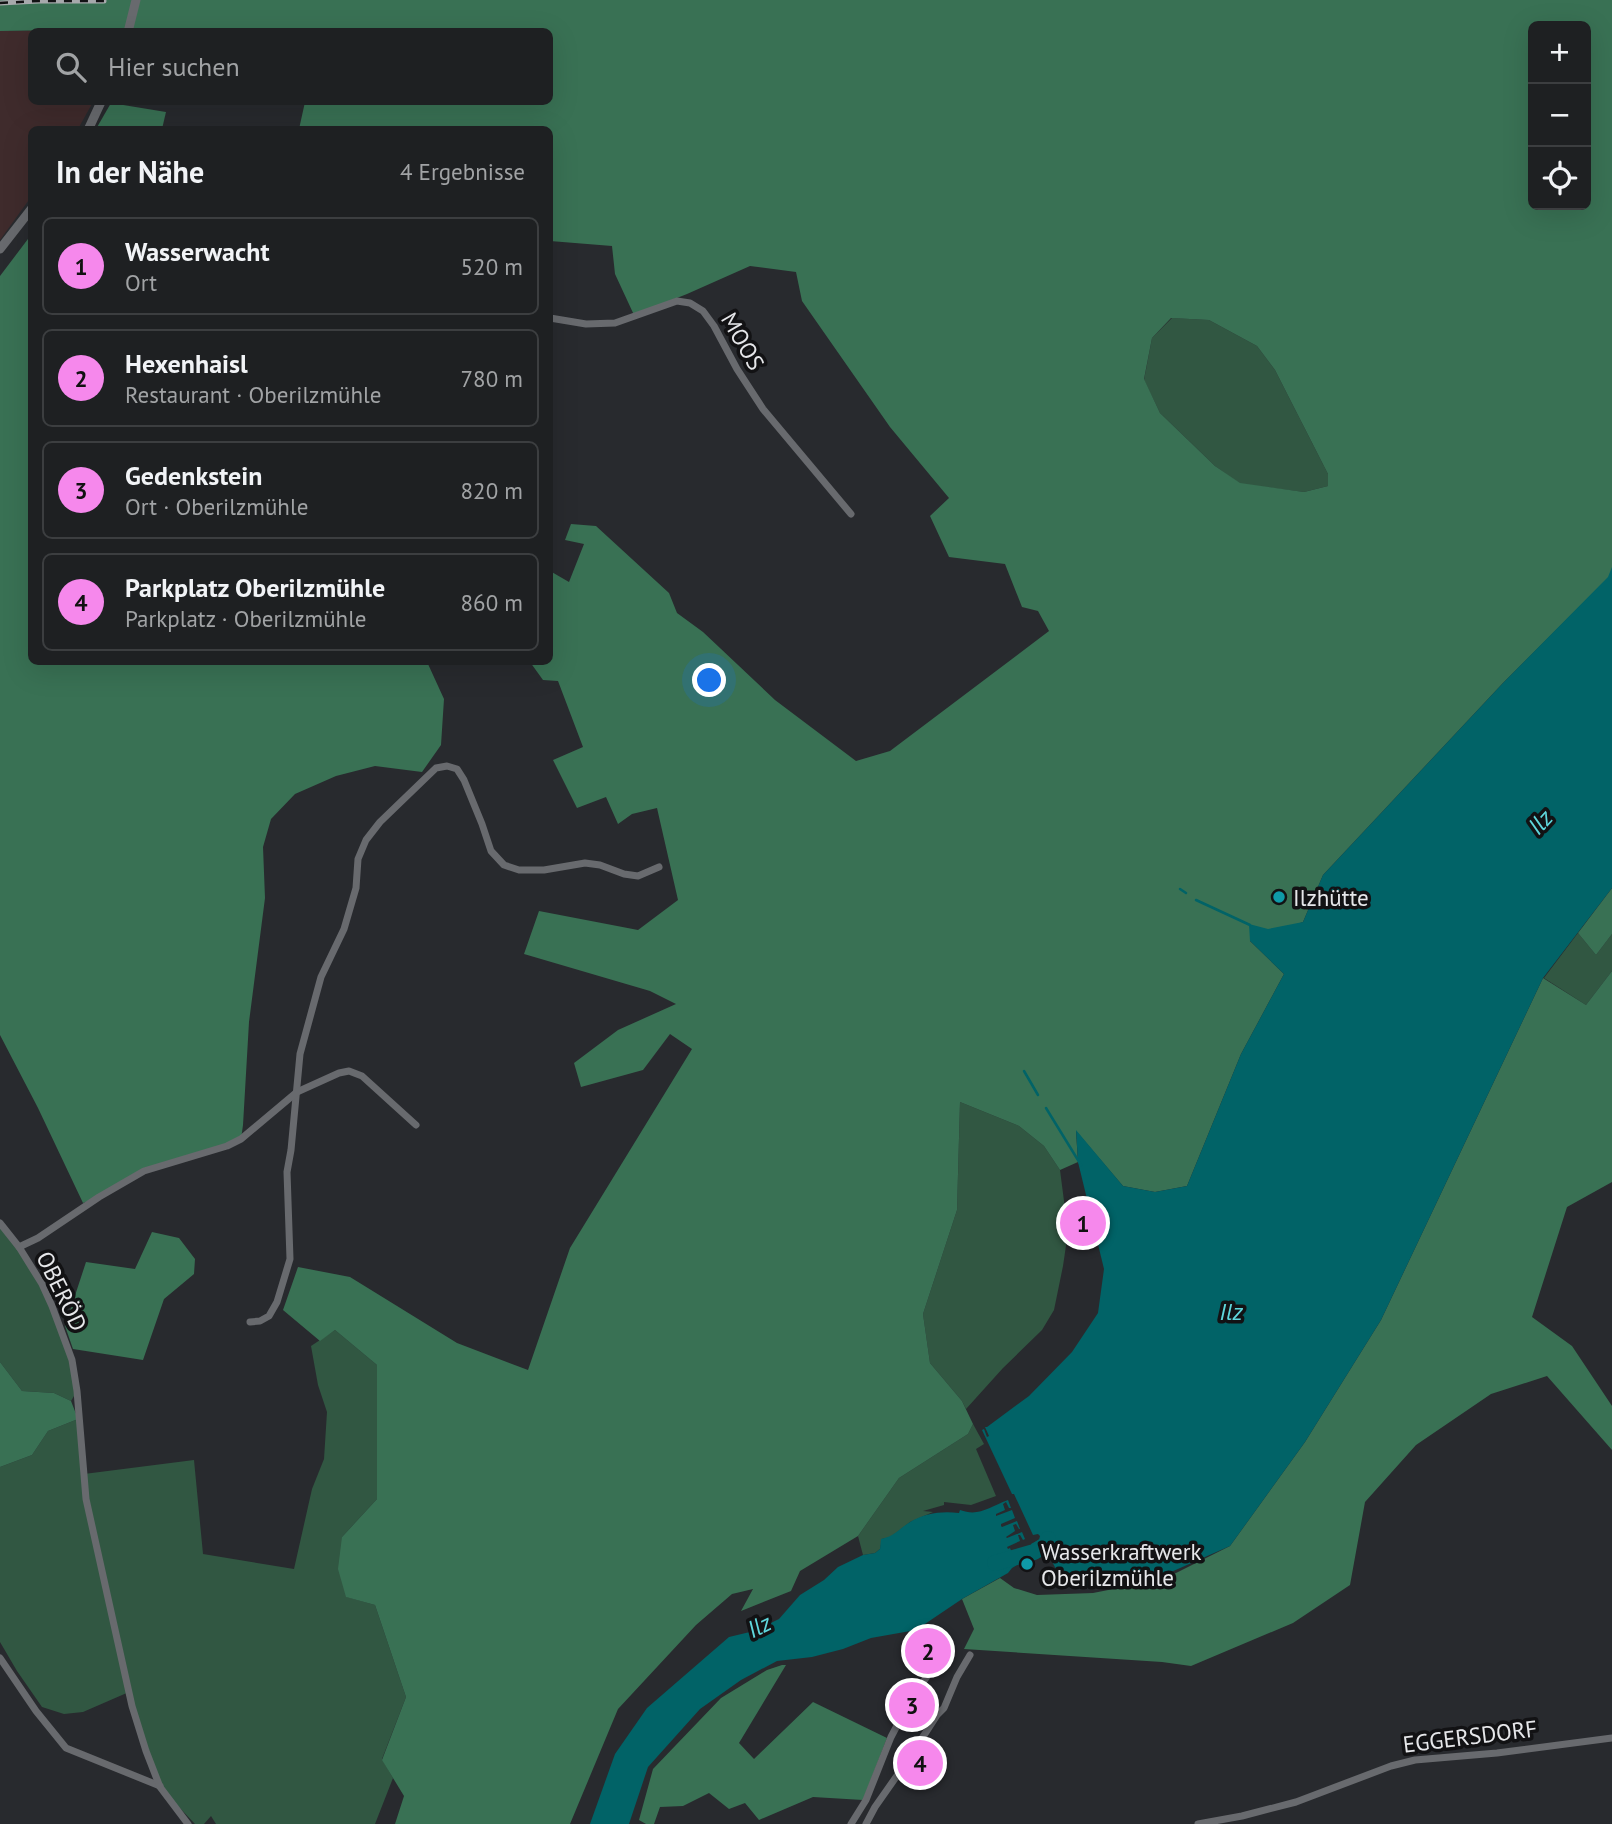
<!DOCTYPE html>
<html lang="de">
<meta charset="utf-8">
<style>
body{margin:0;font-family:"PT Sans",sans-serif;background:#2b2d2f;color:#f1f3f6}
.controls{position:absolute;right:21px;top:21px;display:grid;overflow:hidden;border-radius:10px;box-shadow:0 7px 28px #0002}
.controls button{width:63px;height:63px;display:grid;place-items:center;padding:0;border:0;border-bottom:2px solid #3c3e40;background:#1e2022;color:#f1f3f6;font:35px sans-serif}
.you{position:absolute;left:710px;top:681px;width:24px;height:24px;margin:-18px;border:5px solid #fff;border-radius:50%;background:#1a73e8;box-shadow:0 0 0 10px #1a73e833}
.badge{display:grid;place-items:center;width:46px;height:46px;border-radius:50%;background:#f688ec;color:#111;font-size:23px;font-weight:700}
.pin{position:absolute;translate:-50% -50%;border:4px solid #fff;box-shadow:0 2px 7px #0006}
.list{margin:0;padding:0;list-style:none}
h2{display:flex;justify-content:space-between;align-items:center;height:91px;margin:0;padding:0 28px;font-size:30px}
h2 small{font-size:23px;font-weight:400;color:#a1a3a5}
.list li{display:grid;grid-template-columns:46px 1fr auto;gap:21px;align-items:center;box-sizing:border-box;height:98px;margin:0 14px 14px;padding:0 14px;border:2px solid #3c3e40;border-radius:10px}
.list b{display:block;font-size:26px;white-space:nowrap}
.list p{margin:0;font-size:23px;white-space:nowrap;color:#a1a3a5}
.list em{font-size:23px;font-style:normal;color:#a1a3a5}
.icon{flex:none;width:38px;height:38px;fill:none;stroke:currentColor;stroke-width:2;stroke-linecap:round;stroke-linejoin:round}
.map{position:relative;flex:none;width:1612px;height:1824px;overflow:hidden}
.search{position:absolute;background:#1e2022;box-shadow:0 7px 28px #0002;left:28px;top:28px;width:525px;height:77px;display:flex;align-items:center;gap:18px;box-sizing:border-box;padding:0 24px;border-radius:10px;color:#a1a3a5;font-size:26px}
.panel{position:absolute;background:#1e2022;box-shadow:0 7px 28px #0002;left:28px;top:126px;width:525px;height:539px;border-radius:10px}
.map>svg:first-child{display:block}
</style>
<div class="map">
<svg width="1612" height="1824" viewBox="0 0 1612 1824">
<rect width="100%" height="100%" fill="#282a2e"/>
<!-- industrial -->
<path fill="#3f2b2c" d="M 120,29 L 119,32 L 32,32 L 32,102 L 93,102 L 78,129 L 32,130 L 31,197 L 0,240 L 0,31 Z"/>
<!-- green -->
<g fill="#315742">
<path d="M 1172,318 L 1209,320 L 1257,346 L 1275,370 L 1328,474 L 1328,486 L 1304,492 L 1240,484 L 1215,466 L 1160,413 L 1144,380 L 1152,338 Z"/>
<path d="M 1578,933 L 1596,955 L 1612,934 L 1612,971 L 1586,1005 L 1544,978 Z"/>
<path d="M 960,1102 L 1019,1126 L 1044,1146 L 1060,1170 L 1068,1232 L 1063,1266 L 1054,1310 L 1042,1330 L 1003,1368 L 966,1409 L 962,1401 L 930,1363 L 923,1314 L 957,1210 Z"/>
<path d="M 0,1223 L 19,1247 L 61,1326 L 77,1391 L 71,1401 L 54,1393 L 22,1391 L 0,1362 Z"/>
<path d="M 335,1330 L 377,1365 L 377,1499 L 342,1537 L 347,1597 L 375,1605 L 406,1697 L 382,1759 L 393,1778 L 375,1824 L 216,1824 L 211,1816 L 204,1824 L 195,1824 L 160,1787 L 129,1692 L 83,1712 L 64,1714 L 42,1707 L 17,1671 L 0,1642 L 0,1467 L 32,1455 L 48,1431 L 78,1419 L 84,1474 L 194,1460 L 203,1554 L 294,1569 L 312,1489 L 324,1459 L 327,1412 L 318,1385 L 311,1346 Z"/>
<path d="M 973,1424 L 984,1444 L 976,1449 L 996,1496 L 971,1505 L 944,1502 L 944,1505 L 923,1511 L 933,1512 L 910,1522 L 891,1537 L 882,1539 L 880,1549 L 875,1553 L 863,1555 L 858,1536 L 899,1478 L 968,1434 Z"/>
</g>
<!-- forest -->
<g fill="#397154" fill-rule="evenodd">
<path d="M 0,0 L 1612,0 L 1612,570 L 1610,576 L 1503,683 L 1323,875 L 1303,922 L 1250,941 L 1284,974 L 1241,1054 L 1187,1186 L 1155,1192 L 1123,1186 L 1076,1131 L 1078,1162 L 1060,1170 L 1044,1146 L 1019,1126 L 960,1102 L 957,1210 L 923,1314 L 930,1363 L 962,1401 L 973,1424 L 968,1434 L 899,1478 L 858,1536 L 800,1571 L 791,1591 L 741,1611 L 753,1589 L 732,1594 L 696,1625 L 618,1709 L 570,1824 L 395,1824 L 404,1796 L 382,1760 L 406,1697 L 375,1605 L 346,1597 L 338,1569 L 342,1537 L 377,1499 L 377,1365 L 335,1330 L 320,1341 L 283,1310 L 298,1267 L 350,1277 L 457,1343 L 528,1370 L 570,1248 L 692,1049 L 670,1034 L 643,1070 L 581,1087 L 574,1063 L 618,1030 L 676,1004 L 650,991 L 524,954 L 539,911 L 638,930 L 678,900 L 657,808 L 632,814 L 618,824 L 606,797 L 577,808 L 553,760 L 583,747 L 558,681 L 543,680 L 530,662 L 550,662 L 550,571 L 569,582 L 584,544 L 565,540 L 571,524 L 596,526 L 669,593 L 677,613 L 703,632 L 775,700 L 856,761 L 890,751 L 1049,631 L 1038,611 L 1022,607 L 1005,564 L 949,557 L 930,516 L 949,498 L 890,427 L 802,301 L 796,272 L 750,266 L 687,294 L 634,315 L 615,274 L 612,246 L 550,241 L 550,130 L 299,129 L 305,102 L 550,102 L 550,32 L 132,32 L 129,29 L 0,31 ZM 1533,26 L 1586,26 L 1586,205 L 1533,205 ZM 1171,318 L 1209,320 L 1257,346 L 1275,370 L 1328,474 L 1328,486 L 1304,492 L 1240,483 L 1215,466 L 1160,413 L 1144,379 L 1152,338 Z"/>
<path d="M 111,103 L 166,112 L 162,129 L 96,129 Z"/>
<path d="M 31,235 L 32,662 L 433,662 L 428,664 L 444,699 L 441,745 L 422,772 L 375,766 L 336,776 L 295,794 L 271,819 L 263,847 L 265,898 L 249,1022 L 243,1125 L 241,1139 L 144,1171 L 99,1197 L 83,1203 L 38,1108 L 0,1035 L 0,276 Z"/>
<path d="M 1612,888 L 1612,934 L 1596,955 L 1578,933 Z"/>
<path d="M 1612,971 L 1612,1182 L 1567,1207 L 1532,1317 L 1572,1346 L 1612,1406 L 1612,1450 L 1547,1376 L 1491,1394 L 1416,1445 L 1365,1502 L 1350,1585 L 1293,1623 L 1191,1666 L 1162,1662 L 964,1649 L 974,1629 L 962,1599 L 1000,1578 L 1014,1588 L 1037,1595 L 1093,1593 L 1164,1579 L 1230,1546 L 1305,1442 L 1381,1320 L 1543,978 L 1586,1005 Z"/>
<path d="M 152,1232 L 179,1238 L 195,1259 L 194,1274 L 164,1299 L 143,1360 L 73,1349 L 65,1326 L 86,1262 L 135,1269 Z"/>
<path d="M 0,1362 L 22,1391 L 54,1393 L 71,1401 L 78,1419 L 48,1431 L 32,1455 L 0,1467 Z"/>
<path d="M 782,1665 L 786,1665 L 739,1743 L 754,1759 L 813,1702 L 887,1738 L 863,1800 L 813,1797 L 759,1820 L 745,1803 L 729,1809 L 709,1793 L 683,1806 L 660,1807 L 654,1824 L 646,1824 L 639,1820 L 653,1769 L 721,1698 L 767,1670 Z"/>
</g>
<!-- water -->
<g fill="#016367">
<path d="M 1612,567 L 1612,888 L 1543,978 L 1381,1320 L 1305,1442 L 1230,1546 L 1162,1576 L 1076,1588 L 1069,1585 L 1057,1571 L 1048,1554 L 1036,1556 L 1031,1544 L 1039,1540 L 1040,1536 L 1038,1534 L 1033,1535 L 1014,1494 L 1012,1494 L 982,1430 L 984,1429 L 987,1437 L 989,1436 L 985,1427 L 987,1427 L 1029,1396 L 1072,1352 L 1098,1313 L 1104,1269 L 1078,1162 L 1076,1130 L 1123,1186 L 1155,1192 L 1187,1186 L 1241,1054 L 1284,974 L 1250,941 L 1249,924 L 1268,929 L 1303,922 L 1323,875 L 1503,683 L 1608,577 Z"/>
<path d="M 1008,1500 L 1011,1508 L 1009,1508 L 1006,1502 L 1003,1504 L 1005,1510 L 996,1514 L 996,1516 L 1012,1510 L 1015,1518 L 1001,1524 L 1001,1526 L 1002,1527 L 1017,1521 L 1020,1529 L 1019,1529 L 1016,1524 L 1013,1525 L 1015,1531 L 1006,1537 L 1007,1538 L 1022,1532 L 1025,1539 L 1023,1540 L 1020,1535 L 1018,1535 L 1020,1541 L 1007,1547 L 1008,1549 L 1010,1548 L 1017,1565 L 1012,1568 L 1008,1573 L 962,1599 L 916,1630 L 871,1638 L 843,1649 L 812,1657 L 777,1661 L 741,1680 L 700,1709 L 648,1767 L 629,1824 L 590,1824 L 615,1754 L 647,1708 L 729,1637 L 754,1631 L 779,1619 L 800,1595 L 824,1580 L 838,1567 L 863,1555 L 875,1553 L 880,1549 L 881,1539 C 895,1536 899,1529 910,1522 C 926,1513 941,1511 959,1513 L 960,1510 C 979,1517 989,1507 1008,1500 Z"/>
</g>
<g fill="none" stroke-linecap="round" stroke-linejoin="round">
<!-- stream -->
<g stroke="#016367" stroke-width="2.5">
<path d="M 1180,889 L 1186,893"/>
<path d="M 1196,900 L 1250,925"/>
<path d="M 1024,1071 L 1038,1095"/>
<path d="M 1046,1108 L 1081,1165"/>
</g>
<!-- river -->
<path stroke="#016367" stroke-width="16" d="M 995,1563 L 1034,1552 L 1048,1543 L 1048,1539"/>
<!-- minor -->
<g stroke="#686a6e" stroke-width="7">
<path d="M 550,318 L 586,324 L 615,323 L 677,301 L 690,303 L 703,311 L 714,326 L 737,369 L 763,409 L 851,514"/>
<path d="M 0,1223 L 19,1247"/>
<path d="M 250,1322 L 260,1321 L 269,1316 L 277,1302 L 290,1259 L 287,1172 L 291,1150 L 300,1054 L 321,977 L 344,929 L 356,888 L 358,859 L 366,840 L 380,822 L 436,768 L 447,766 L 457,769 L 464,780 L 482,824 L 491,851 L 504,865 L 519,870 L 544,870 L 585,863 L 600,865 L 624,874 L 638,876 L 659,867"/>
<path d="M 0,1658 L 36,1711 L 66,1748 L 160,1786"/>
<path d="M 188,1824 L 160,1787 L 146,1751 L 132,1706 L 86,1499 L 77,1391 L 72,1360 L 52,1306 L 42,1284 L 19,1247 L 38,1238 L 99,1197 L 144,1171 L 227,1146 L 241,1139 L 297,1092 L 339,1073 L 349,1071 L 362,1076 L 416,1125"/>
<path d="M 851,1824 L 866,1800 L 891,1737 L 911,1699 L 948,1647"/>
<path d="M 866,1824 L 875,1807 L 908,1760 L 937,1715 L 944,1708 L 957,1677 L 970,1655"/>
<path d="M 1198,1824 L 1242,1816 L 1296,1802 L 1391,1766 L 1415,1760 L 1497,1753 L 1612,1738"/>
</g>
<!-- tertiary -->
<g stroke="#686a6e" stroke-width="9">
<path d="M 128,32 L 136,0"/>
<path d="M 88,130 L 101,102"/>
<path d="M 0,249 L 32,208"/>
</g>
<!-- rail casing -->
<g stroke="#a7a9ac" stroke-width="5">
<path id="rail" d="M 0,3 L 39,1 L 104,1"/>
</g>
<!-- rail -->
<use href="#rail" stroke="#121214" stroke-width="2.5" stroke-dasharray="8" stroke-linecap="butt"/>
</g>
<!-- markers -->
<g fill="#0f9aa8" stroke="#121214" stroke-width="2.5">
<circle cx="1279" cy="897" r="7"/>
<circle cx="1027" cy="1564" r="7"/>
</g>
<g text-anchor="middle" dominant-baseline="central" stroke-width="7" stroke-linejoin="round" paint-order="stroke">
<!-- street labels -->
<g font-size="23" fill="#e6e7ea" stroke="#121214">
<text transform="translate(743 341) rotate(60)">MOOS</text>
<text transform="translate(62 1291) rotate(64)">OBERÖD</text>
<text transform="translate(1470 1736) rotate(-7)">EGGERSDORF</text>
</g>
<!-- poi labels -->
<g font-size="23" fill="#e6e7ea" stroke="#121214" text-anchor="start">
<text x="1293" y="897">Ilzhütte</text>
<text x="1041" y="1551">Wasserkraftwerk<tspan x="1041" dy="26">Oberilzmühle</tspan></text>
</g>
<!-- water labels -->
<g font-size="24" font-style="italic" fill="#5fd7dc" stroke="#121214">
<text transform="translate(1540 822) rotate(-47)">Ilz</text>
<text x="1231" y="1311">Ilz</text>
<text transform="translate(759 1626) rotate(-26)">Ilz</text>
</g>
</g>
</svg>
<div class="controls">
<button>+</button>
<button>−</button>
<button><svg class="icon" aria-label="locate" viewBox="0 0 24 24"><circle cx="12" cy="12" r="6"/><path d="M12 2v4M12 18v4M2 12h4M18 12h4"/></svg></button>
</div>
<div class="you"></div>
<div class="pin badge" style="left:1083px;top:1223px">1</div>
<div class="pin badge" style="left:928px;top:1651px">2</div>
<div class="pin badge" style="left:912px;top:1705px">3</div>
<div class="pin badge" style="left:920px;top:1763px">4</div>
<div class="search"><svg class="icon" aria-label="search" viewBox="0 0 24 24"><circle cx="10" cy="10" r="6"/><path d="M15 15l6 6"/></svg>Hier suchen</div>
<section class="panel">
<h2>In der Nähe<small>4 Ergebnisse</small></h2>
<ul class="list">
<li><span class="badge">1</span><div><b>Wasserwacht</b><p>Ort</p></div><em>520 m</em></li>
<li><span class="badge">2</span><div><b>Hexenhaisl</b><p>Restaurant · Oberilzmühle</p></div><em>780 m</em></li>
<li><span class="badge">3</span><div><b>Gedenkstein</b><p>Ort · Oberilzmühle</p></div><em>820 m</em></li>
<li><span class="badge">4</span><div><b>Parkplatz Oberilzmühle</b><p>Parkplatz · Oberilzmühle</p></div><em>860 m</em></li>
</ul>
</section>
</div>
